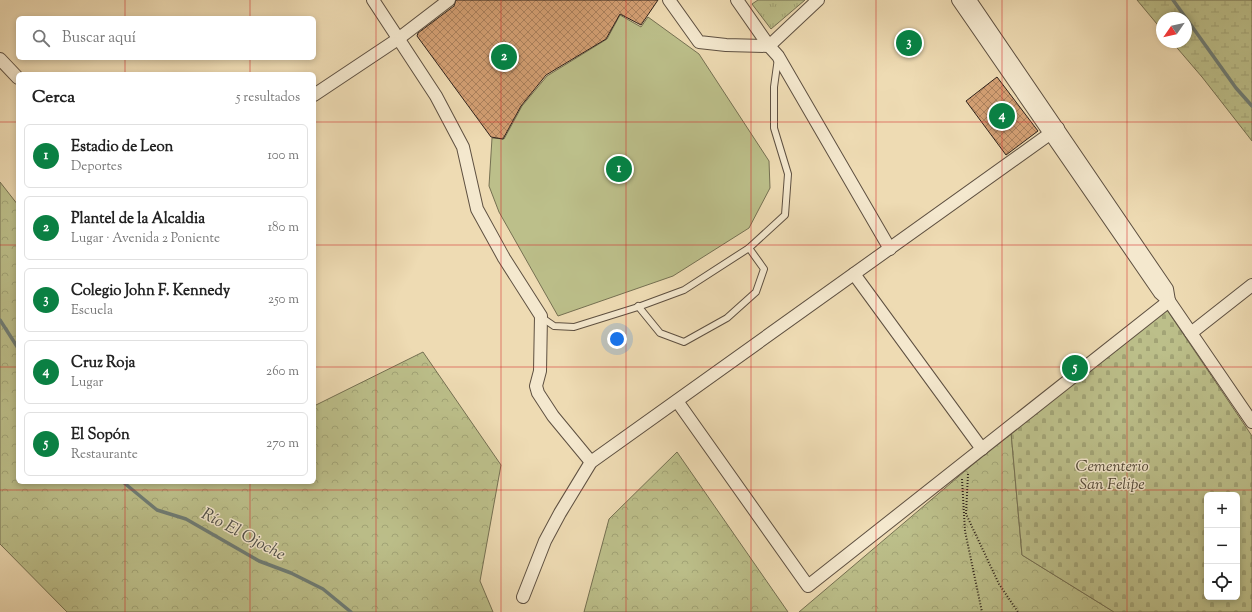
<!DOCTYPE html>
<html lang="es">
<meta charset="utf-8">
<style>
body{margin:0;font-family:"Sorts Mill Goudy",serif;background:#f2f2f2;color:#222}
.controls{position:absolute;right:12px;bottom:12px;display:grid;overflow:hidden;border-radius:6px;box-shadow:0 2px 6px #0003}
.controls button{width:36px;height:36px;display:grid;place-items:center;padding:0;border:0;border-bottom:1px solid #e0e0e0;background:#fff;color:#222;font:20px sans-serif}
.compass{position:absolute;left:1156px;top:12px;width:36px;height:36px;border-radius:50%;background:#fff;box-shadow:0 2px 6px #0003;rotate:236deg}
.you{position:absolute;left:617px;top:339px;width:14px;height:14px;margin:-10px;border:3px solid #fff;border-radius:50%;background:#1a73e8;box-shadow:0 0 0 6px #1a73e833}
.badge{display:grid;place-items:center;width:26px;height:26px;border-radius:50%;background:#0b8043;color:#fff;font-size:13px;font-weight:700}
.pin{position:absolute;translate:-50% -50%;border:2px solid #fff;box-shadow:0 1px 4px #0006}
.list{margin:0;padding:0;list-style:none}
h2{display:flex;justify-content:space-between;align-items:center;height:52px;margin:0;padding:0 16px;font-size:17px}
h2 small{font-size:13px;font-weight:400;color:#767676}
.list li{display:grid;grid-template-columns:26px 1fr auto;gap:12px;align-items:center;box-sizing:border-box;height:64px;margin:0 8px 8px;padding:0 8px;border:1px solid #e0e0e0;border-radius:6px}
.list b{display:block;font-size:15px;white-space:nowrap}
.list p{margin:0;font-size:13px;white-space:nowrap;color:#767676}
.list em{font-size:13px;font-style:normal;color:#767676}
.icon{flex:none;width:22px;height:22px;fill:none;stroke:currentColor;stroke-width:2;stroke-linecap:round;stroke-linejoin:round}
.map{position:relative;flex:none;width:1252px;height:612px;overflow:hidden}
.search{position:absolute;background:#fff;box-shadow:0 2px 6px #0003;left:16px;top:16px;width:300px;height:44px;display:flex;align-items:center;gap:10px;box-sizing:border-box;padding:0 14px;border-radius:6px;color:#767676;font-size:15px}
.panel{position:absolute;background:#fff;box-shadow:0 2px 6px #0003;left:16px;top:72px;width:300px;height:412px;border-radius:6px}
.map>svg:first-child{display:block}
</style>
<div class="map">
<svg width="1252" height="612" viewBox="0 0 1252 612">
<defs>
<pattern id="forest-crowns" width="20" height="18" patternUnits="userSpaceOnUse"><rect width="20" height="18" fill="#bcbf8a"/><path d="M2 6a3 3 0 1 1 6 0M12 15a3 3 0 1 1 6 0" fill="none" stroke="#a2a476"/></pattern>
<pattern id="wetland-marsh" width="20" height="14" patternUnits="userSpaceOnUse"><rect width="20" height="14" fill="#bcbf8a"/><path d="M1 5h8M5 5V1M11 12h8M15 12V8" fill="none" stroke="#a2a476"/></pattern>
<pattern id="cemetery-stones" width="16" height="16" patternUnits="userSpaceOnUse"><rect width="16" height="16" fill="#bcbf8a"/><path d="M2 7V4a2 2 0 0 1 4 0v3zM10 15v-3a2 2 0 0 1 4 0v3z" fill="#a2a476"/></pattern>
<pattern id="park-tufts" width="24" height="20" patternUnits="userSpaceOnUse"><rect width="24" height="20" fill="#bcbf8a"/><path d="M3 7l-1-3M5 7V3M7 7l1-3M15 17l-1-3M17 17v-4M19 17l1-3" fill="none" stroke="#a2a476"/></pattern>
<pattern id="building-cross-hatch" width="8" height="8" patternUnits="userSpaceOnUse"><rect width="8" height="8" fill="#d4a074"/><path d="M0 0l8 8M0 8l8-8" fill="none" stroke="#ac825e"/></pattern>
</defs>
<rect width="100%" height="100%" fill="#eedbb3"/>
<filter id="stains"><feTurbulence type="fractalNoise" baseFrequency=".005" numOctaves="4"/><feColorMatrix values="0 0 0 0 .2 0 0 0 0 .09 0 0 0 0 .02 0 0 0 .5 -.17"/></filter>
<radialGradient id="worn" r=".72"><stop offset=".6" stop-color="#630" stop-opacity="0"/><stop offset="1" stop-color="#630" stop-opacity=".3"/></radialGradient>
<!-- grass -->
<path fill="#bcbf8a" stroke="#757052" d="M 620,15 L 641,27 L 648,17 L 699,54 L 769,161 L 770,188 L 749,228 L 673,276 L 558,316 L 499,212 L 489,186 L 492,138 L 504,139 L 522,106 L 547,76 L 607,39 Z"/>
<!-- forest -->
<g fill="url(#forest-crowns)" stroke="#757052">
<path d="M 0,182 L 18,205 L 18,482 L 314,482 L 314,406 L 423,352 L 501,465 L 480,581 L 493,612 L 67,612 L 0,544 Z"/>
<path d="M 1011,432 L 1022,555 L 1114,612 L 799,612 Z"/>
<path d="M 677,452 L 788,612 L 584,612 L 609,519 Z"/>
</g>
<!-- wetland -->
<path fill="url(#wetland-marsh)" stroke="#757052" d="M 1137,0 L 1251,0 L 1252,1 L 1252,141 L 1202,77 L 1172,42 L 1186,42 L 1186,18 L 1162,18 L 1162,30 Z"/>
<!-- cemetery -->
<path fill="url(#cemetery-stones)" stroke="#757052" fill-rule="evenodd" d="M 1167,310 L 1252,436 L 1252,612 L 1114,612 L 1022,555 L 1011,432 ZM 1207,495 L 1237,495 L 1237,597 L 1207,597 Z"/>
<!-- park -->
<path fill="url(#park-tufts)" stroke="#757052" d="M 758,0 L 805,0 L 771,29 L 752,4 Z"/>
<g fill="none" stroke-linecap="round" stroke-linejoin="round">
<!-- stream -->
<g stroke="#6f7d76" stroke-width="3.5">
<path d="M 1173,0 L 1236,88 L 1252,106"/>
<path d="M 0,320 L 18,348"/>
<path d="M 123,482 L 157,510 L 186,519 L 259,561 L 291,573 L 323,589 L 351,612"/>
</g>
</g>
<!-- building -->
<g fill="url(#building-cross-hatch)" stroke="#2e221b">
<path d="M 456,0 L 658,0 L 641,25 L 620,14 L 606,39 L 546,75 L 521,106 L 503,139 L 491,137 L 417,36 L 418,33 L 454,6 Z"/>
<path d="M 997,77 L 1038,131 L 1006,155 L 966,101 Z"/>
</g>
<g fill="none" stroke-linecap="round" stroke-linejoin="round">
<!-- service casing -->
<g stroke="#5e5041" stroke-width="8">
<g id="service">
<path d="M 638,306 L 660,333 L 684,342 L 727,318 L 756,292 L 764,269 L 749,248"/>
<path d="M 541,317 L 554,326 L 574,327 L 638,307 L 684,290 L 749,248 L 785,215 L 788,174 L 774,128 L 774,87 L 778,58"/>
</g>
</g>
<!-- minor casing -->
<g stroke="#5e5041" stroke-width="14">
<g id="minor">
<path d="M 373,0 L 436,96 L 463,147 L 477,209 L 504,258 L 541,316 L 540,371 L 536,386 L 538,393 L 553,416 L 591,462"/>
<path d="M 669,0 L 699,42 L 726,45 L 769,46 L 818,0"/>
<path d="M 737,0 L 769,46 L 778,56 L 890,249"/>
<path d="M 958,0 L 1160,293 L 1169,301 L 1252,422"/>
<path d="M 970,0 L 1167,289 L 1169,301"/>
<path d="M 0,59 L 18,78"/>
<path d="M 314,95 L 398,39 L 449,0"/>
<path d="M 854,274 L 982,449"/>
<path d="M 1191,333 L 1252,285"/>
<path d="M 677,401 L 808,586 L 1169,301"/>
<path d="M 523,597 L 545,541 L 560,513 L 591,462 L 1058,128"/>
</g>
</g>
<!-- path -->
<g stroke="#2e221b" stroke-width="2" stroke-dasharray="1 2" stroke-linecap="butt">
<path d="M 968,474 L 966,514 L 999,584 L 1018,612"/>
<path d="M 962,479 L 965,531 L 982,612"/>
</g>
<!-- service -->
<use href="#service" stroke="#f4e8ce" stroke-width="6"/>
<!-- minor -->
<use href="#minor" stroke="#f4e8ce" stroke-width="12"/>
</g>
<!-- grid -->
<path fill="none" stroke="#d62828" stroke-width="1" stroke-opacity="0.55" d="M 125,0 L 125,18M 250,0 L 250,18M 376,0 L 376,612M 501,0 L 501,612M 626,0 L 626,612M 751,0 L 751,612M 876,0 L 876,612M 1002,0 L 1002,612M 1127,0 L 1127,612M 125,58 L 125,74M 250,58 L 250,74M 0,122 L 18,122M 314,122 L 1252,122M 0,245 L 18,245M 314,245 L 1252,245M 0,367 L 18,367M 314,367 L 1252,367M 125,482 L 125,612M 250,482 L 250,612M 0,490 L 1252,490"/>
<g text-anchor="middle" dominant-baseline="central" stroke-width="3" stroke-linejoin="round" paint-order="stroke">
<!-- park labels -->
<g font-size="16" font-style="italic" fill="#524937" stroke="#f4e8ce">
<text x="1112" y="467">Cementerio<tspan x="1112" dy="18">San Felipe</tspan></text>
</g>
<!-- water labels -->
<g font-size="17" font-style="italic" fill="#4f5049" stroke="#f4e8ce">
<text transform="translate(243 535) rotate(28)">Río El Ojoche</text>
</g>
</g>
<rect width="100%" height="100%" filter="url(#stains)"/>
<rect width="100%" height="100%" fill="url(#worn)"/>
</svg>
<div class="controls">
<button>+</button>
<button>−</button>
<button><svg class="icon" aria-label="locate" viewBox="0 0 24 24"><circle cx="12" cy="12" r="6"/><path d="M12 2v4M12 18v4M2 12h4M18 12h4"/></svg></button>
</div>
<svg class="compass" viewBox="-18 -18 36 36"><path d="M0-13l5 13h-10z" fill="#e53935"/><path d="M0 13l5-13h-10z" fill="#767676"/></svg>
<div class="you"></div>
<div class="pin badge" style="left:619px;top:169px">1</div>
<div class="pin badge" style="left:504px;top:57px">2</div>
<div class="pin badge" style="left:909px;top:43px">3</div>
<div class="pin badge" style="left:1002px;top:116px">4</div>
<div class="pin badge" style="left:1075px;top:368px">5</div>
<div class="search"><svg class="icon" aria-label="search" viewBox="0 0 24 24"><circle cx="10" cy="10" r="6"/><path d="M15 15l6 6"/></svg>Buscar aquí</div>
<section class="panel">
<h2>Cerca<small>5 resultados</small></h2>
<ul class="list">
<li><span class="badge">1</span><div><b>Estadio de Leon</b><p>Deportes</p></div><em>100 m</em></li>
<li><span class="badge">2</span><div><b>Plantel de la Alcaldia</b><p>Lugar · Avenida 2 Poniente</p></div><em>180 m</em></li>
<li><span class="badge">3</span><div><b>Colegio John F. Kennedy</b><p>Escuela</p></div><em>250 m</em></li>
<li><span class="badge">4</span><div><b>Cruz Roja</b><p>Lugar</p></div><em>260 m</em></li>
<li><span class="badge">5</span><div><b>El Sopón</b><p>Restaurante</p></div><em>270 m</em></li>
</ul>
</section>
</div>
